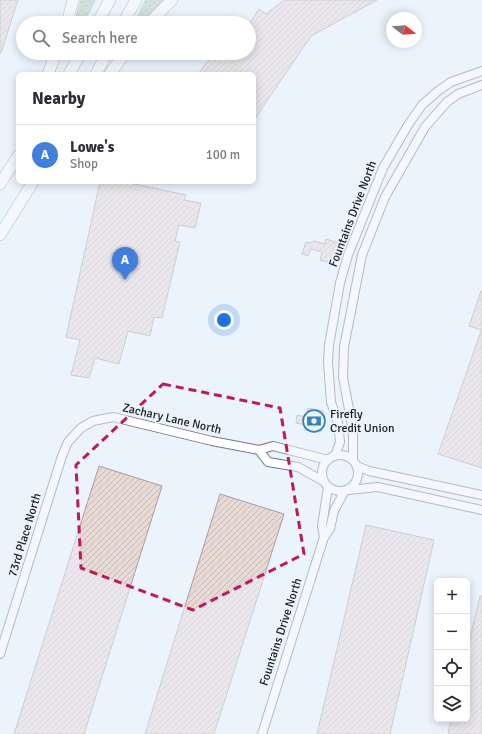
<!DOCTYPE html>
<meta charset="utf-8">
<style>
body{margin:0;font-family:Signika,sans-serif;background:#f7f7f7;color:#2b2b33}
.controls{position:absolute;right:12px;bottom:12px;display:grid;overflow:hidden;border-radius:6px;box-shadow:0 2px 10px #0003}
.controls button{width:36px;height:36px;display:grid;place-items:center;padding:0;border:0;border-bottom:1px solid #e1e1e2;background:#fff;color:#2b2b33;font:20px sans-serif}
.compass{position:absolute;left:386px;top:12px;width:36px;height:36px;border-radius:50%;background:#fff;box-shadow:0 2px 10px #0003;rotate:107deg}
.you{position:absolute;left:224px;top:320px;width:14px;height:14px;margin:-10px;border:3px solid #fff;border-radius:50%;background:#1a73e8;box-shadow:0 0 0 6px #1a73e833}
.badge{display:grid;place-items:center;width:26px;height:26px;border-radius:50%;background:#3783b6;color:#fff;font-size:13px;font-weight:700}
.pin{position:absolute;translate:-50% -33px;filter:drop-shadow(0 1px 2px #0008)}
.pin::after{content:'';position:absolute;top:21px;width:14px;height:12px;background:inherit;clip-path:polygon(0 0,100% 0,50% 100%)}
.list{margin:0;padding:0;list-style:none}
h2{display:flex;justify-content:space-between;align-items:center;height:52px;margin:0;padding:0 16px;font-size:17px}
h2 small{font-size:13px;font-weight:400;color:#7c7c81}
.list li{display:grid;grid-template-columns:26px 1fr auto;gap:12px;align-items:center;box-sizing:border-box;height:60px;padding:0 16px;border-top:1px solid #e1e1e2}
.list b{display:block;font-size:15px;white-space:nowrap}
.list p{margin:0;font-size:13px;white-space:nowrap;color:#7c7c81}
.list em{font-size:13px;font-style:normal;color:#7c7c81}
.icon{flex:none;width:22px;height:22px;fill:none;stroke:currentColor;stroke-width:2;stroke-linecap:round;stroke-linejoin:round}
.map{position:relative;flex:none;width:482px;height:734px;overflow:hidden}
.search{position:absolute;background:#fff;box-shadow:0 2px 10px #0003;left:16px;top:16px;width:240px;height:44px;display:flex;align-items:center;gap:10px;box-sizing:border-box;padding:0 14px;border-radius:22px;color:#7c7c81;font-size:15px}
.panel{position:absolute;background:#fff;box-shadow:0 2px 10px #0003;left:16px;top:72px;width:240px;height:112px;border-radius:6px}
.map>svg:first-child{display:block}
</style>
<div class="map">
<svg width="482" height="734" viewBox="0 0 482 734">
<defs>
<pattern id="grass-dots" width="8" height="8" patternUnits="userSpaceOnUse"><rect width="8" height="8" fill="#b3c9b4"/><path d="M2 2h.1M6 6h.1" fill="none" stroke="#99ac9a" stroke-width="1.8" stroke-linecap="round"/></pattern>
<pattern id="building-hatch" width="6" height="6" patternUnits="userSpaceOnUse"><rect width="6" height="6" fill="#e7dad4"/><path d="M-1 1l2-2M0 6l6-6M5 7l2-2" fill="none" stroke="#c6bab6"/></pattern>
</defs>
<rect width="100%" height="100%" fill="#ebf3fd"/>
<!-- grass -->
<g fill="url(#grass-dots)">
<path d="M 80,0 L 96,0 L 84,23 L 74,23 Z"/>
<path d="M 145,0 L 168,0 L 146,23 L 133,23 Z"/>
</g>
<!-- building -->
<g fill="url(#building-hatch)" stroke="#aa9e99">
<path d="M 0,0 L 18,0 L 1,53 L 0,53 Z"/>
<path d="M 284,0 L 377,0 L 311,36 L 254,120 L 254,74 L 198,74 L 214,53 L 249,53 L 249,24 L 259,9 L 266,14 Z"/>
<path d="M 100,182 L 125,182 L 186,195 L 184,200 L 201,203 L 195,228 L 179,225 L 175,241 L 180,242 L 162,318 L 154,317 L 150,336 L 128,331 L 119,364 L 95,358 L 89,378 L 71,375 L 80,340 L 66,337 Z"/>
<path d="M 326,239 L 339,243 L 333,264 L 320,260 L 322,252 L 311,249 L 308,256 L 302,254 L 306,242 L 309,243 L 314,241 L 325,244 Z"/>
<path d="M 481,291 L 482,292 L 482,330 L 469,326 Z"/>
<path d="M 481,331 L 482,331 L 482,468 L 438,454 Z"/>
<path d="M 308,408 L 323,411 L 323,415 L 325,416 L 321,432 L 304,430 L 305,425 L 296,423 L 297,415 L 306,417 Z"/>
<path d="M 99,466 L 162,486 L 84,734 L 14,734 Z"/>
<path d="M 220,494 L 284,514 L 214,734 L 145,734 Z"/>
<path d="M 366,525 L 434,540 L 390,734 L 317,734 Z"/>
<path d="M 480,596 L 482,596 L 482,734 L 448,734 L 451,719 L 467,719 L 467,651 Z"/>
</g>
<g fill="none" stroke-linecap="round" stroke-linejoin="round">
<!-- secondary casing -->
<g stroke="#707780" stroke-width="10">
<g id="secondary">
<path d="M 259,450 L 268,462 L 298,467 L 323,481"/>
<circle cx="340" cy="473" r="18"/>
<path d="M 335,456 L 340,442 L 338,423 L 331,402 L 328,362 L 329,345 L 340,283 L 348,255 L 383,168 L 408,125 L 422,105 L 438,91 L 451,82 L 482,71"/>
<path d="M 353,460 L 353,431 L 343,377 L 344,347 L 362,255 L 385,197 L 425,127 L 447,102 L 458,94 L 482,85"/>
<path d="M 357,466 L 369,471 L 482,495"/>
<path d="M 349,490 L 378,487 L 482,510"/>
<path d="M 324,537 L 322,526 L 328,487"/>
<path d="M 0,654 L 62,456 L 68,442 L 81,428 L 93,421 L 113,417 L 212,441 L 259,450 L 273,446 L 328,460"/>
<path d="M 262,734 L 324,537 L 330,529 L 334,511 L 344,492"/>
</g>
</g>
<!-- highway casing -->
<g stroke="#707780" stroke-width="12">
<g id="highway">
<path d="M 67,23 L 73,0"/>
<path d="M 97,23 L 110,0"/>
<path d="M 123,23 L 136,0"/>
<path d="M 149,23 L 172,0"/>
<path d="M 48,74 L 56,53"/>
<path d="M 69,74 L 81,53"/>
<path d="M 96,74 L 107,53"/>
<path d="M 110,74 L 125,53"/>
<path d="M 0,184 L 18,156"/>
<path d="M 0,235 L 33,182"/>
</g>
</g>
<!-- secondary -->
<use href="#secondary" stroke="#fff" stroke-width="8"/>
<!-- highway -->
<use href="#highway" stroke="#fff" stroke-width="11"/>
</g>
<!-- marked area -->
<path d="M0 0H482V734H0ZM 163,384 L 280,408 L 304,554 L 193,610 L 81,568 L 76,465 Z" fill="#ebf3fd" fill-opacity=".55" fill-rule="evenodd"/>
<path fill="none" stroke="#c2185b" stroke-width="3" stroke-dasharray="8 5" stroke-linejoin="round" d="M 163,384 L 280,408 L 304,554 L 193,610 L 81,568 L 76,465 Z"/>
<!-- icons -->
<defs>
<g id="bank-ring" transform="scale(1.15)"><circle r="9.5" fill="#ebf3fd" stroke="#3783b6" stroke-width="1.5"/><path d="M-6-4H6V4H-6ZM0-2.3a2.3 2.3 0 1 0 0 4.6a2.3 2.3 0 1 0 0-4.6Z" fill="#3783b6"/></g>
</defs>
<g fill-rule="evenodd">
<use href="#bank-ring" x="314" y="421"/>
</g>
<g text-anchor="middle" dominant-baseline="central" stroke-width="3.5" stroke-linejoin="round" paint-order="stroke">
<!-- street labels -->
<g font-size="12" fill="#191c1f" stroke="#ebf3fd">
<text transform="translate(353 214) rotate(-69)">Fountains Drive North</text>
<text transform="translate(172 419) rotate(13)">Zachary Lane North</text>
<text transform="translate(25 535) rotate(-73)">73rd Place North</text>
<text transform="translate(281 632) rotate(-72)">Fountains Drive North</text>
</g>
<!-- poi labels -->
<g font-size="12" fill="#191c1f" stroke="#ebf3fd" text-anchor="start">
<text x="330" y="414">Firefly<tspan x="330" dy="14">Credit Union</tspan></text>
</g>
</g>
</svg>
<div class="controls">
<button>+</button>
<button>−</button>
<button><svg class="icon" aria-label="locate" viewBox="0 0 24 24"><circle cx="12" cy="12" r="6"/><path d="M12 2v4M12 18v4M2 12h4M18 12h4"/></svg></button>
<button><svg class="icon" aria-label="layers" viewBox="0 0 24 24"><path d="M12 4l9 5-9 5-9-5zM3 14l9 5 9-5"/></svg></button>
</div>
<svg class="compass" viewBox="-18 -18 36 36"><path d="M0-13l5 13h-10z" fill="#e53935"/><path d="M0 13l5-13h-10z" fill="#7c7c81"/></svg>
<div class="you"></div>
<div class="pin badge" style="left:125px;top:280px;background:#3f7fe0">A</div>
<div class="search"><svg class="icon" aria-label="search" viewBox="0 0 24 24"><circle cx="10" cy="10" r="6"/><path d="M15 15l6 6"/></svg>Search here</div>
<section class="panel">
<h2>Nearby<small></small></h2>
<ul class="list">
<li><span class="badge" style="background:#3f7fe0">A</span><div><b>Lowe's</b><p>Shop</p></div><em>100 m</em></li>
</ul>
</section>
</div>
